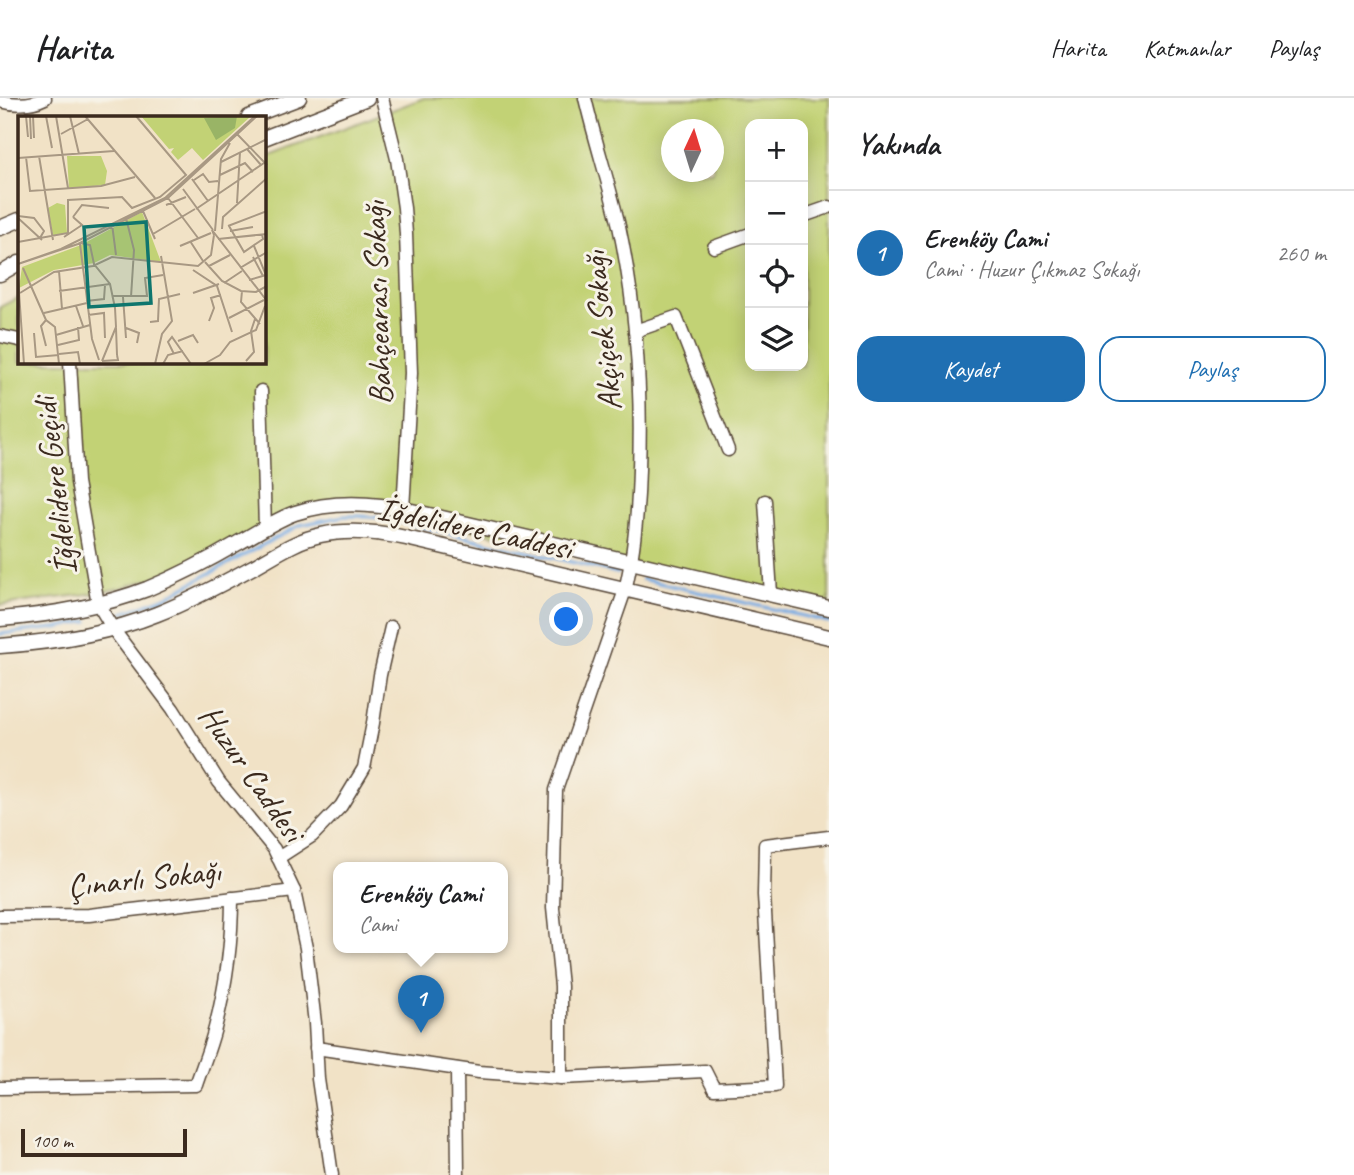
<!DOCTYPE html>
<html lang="tr">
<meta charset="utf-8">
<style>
body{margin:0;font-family:Caveat,sans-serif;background:#f2f2f2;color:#202124}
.controls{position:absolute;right:21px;top:21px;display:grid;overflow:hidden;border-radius:14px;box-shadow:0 4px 18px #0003}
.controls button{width:63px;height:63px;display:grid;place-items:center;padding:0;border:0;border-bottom:2px solid #e0e0e0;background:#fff;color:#202124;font:35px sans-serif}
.compass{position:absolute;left:661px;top:21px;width:63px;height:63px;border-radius:50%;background:#fff;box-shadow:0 4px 18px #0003;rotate:4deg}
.scale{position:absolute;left:21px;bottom:18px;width:166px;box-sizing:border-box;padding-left:7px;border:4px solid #3b2a1e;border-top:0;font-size:19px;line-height:24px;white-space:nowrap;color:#3b2a1e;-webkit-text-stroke:5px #f7f3e8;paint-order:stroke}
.you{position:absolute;left:567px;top:522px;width:24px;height:24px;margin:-18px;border:5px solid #fff;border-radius:50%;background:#1a73e8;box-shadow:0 0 0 10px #1a73e833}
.badge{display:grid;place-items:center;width:46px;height:46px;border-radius:50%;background:#1f6fb2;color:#fff;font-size:23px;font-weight:700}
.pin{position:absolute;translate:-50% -58px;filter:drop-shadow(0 2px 4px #0008)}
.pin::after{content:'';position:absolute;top:37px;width:24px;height:21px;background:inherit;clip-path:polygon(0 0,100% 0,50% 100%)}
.popup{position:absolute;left:333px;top:764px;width:175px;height:91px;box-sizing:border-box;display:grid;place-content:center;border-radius:14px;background:#fff;filter:drop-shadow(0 2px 5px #0005);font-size:23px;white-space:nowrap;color:#757577}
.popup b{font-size:26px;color:#202124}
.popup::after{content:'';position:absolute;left:50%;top:100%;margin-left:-14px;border:14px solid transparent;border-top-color:#fff}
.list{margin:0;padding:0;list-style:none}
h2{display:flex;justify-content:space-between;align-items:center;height:91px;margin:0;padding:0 28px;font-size:30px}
h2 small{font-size:23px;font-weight:400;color:#757577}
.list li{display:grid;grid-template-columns:46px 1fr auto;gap:21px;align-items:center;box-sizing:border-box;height:126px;padding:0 28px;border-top:2px solid #e0e0e0}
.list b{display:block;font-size:26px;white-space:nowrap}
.list p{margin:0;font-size:23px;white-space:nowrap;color:#757577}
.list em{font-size:23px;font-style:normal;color:#757577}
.actions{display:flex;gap:14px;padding:21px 28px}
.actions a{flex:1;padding:16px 0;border:2px solid #1f6fb2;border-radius:21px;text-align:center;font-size:24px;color:#1f6fb2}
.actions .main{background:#1f6fb2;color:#fff}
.icon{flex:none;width:38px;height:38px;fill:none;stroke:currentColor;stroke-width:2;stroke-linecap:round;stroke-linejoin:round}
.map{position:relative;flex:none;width:829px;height:1077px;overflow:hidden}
header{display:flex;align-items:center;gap:42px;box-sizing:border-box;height:98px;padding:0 35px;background:#fff;border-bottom:2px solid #e0e0e0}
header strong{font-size:33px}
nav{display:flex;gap:38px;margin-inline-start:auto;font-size:24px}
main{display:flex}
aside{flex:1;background:#fff}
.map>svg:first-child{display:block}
</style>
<header>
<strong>Harita</strong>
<nav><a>Harita</a><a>Katmanlar</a><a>Paylaş</a></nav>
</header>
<main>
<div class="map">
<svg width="829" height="1077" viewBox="0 0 829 1077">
<rect width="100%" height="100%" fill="#f7f3e8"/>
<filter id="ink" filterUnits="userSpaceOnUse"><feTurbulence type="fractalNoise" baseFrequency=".0143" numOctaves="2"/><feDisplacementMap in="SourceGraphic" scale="14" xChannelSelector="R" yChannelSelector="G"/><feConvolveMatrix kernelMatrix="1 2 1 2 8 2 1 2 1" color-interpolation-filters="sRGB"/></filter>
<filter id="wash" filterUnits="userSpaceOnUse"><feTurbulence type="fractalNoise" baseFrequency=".00686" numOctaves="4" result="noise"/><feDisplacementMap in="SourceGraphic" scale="28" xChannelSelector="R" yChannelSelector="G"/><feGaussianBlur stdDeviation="1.57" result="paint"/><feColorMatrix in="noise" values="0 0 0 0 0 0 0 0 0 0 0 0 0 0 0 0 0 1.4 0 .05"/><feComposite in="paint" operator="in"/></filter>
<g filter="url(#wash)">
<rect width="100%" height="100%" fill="#f1e2c6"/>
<!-- green -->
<path fill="#c2d275" stroke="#7e7e4a" stroke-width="2" fill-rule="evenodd" d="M 424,0 L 829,0 L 829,507 L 333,403 L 169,475 L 120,490 L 96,495 L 0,507 L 0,209 L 19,199 L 19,264 L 264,264 L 264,60 ZM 750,26 L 803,26 L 803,268 L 750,268 ZM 671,32 L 713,32 L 713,74 L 671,74 Z"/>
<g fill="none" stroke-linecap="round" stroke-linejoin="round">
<!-- stream -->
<g stroke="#77ace4" stroke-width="3.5">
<path d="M 642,481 L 829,524"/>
<path d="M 123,515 L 164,500 L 300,427 L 344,418 L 359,418 L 383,420 L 618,475"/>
<path d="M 0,536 L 56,530 L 88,523"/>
</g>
</g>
</g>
<g filter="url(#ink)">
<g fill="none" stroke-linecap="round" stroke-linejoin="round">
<!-- minor casing -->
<g stroke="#564637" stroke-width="15">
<g id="minor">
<path d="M 382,0 L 397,61 L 404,110 L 406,136 L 411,275 L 403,411"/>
<path d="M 0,3 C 15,7 31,7 45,0"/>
<path d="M 803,118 L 829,109"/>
<path d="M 714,149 L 750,136"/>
<path d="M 635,233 L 676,219 L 728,352"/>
<path d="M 0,238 L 19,242"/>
<path d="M 70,264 L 77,384 L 98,506 L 113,531 L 173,611 L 219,684 L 274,751 L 294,793 L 306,850 L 315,925 L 318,981 L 332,1077"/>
<path d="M 261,293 L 265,430"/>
<path d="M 765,403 L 771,496"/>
<path d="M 278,760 L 312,738 L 341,708 L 364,670 L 373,625 L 380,577 L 391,529"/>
<path d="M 0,818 L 89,817 L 294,793"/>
<path d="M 316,950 L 479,974 L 561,980 L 705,973 L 714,991 L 775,988 L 764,797 L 765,747 L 829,739"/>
<path d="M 457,971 L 458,1077"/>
<path d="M 561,980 L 561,888 L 553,810 L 556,692 L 625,492 C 635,452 638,412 639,371 C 642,290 636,208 619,128 C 609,85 595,43 585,0"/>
<path d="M 0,990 L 196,987 C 202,969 210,950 215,930 C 226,888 232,843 232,800"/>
</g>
</g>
<!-- tertiary casing -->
<g stroke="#564637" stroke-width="17">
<g id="tertiary">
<path d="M 249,19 L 299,0"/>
<path d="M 264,40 L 367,0"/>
<path d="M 0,130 L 19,122"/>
<path d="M 0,176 L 19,165"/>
<path d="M 0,521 C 50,517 100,509 147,491 C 178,478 209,462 238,445 C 257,435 275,422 295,415 C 333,402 374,405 412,413 L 829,510"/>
<path d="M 0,548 C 54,544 107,536 157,516 C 190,503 222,486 253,469 C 275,457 296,442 321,437 C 349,431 378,434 406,440 L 829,539"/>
</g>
</g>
<!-- minor -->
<use href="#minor" stroke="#fff" stroke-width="12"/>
<!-- tertiary -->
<use href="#tertiary" stroke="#fff" stroke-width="14"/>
</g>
</g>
<g text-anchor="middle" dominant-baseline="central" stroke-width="6" stroke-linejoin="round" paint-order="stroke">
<!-- street labels -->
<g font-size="33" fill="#3b2a1e" stroke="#f7f3e8">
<text transform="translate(377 205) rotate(-92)">Bahçearası Sokağı</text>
<text transform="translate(602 233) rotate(-96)">Akçiçek Sokağı</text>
<text transform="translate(55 388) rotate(-97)">İğdelidere Geçidi</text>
<text transform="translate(475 430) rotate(12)">İğdelidere Caddesi</text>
<text transform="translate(252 675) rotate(55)">Huzur Caddesi</text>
<text transform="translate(144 780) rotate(-6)">Çınarlı Sokağı</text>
</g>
</g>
<!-- overview -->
<g transform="translate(18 18)">
<rect width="248" height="248" fill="#f1e2c6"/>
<path d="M 123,0 L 233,0 L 185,44 L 174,32 L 160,44 L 153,36 L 156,32 L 151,33 ZM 49,40 L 83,40 L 89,55 L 87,69 L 51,72 ZM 39,87 L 47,89 L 49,117 L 35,120 L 30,92 ZM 124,96 L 143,146 L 92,139 L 76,147 L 36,154 L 1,172 L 4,151 L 63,129 Z" fill="#c2d275"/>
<path d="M 219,0 L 217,12 L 198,24 L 186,2 Z" fill="#99b466"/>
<path fill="none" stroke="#a89883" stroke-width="2" d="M 8,0 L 10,21M 12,0 L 13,23M 15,0 L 16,22M 28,0 L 34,32M 38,0 L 50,72M 52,0 L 61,38M 67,0 L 137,82M 237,0 L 147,82 L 43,133 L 0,148 L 60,128 L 150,82 L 239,0M 43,18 L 70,3M 219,18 L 249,49M 229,33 L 243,49M 21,40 L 35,124M 8,41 L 12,75 L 83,70 L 117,61M 0,42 L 96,35M 203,46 L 249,23M 202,59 L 227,47 L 235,56M 174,63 L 190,85M 176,64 L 185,58 L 191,66 L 200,65M 165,73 L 195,114M 150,82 L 180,122M 219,87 L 222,36M 148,89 L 168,81M 178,93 L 246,47M 125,95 L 137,123M 0,100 L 16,102 L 26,115 L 22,122M 55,101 L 64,89 L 91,92M 0,102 L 24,124M 108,102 L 116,134 L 113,181M 94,108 L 98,139M 210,110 L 249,95M 211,110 L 226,136 L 245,123 L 244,118M 204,113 L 205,101 L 249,62M 197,115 L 203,43 L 212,27M 212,115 L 235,111M 135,118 L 177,93M 196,119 L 194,114 L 249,185M 46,121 L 64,109 L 55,101M 200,123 L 249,118M 172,125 L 185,145M 0,126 L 50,117 L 50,84 L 104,81 L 114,92 L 142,81 L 168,59 L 118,0M 62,127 L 72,129 L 76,148 L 92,168 L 97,192 L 98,211 L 84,245M 62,128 L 74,223 L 81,244M 162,130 L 193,117M 235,141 L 245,160M 187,146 L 204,165 L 223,175 L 238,176 L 249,170M 191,150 L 212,139M 5,152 L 28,204 L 37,211 L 41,248M 222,152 L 249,136M 175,154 L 199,170 L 214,216M 41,155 L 44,193M 0,162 L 6,248M 231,164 L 248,159 L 236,130M 206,167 L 224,155M 41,175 L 92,168M 224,175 L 223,186 L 242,208M 2,177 L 36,156 L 75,150 L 94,141 L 180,150 L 193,139 L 196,119M 175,177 L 201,168M 94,180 L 129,180 L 127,162 L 145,159M 105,181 L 108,222M 68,185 L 86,183 L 87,169M 58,190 L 65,210M 26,197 L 69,187M 70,199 L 86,197 L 87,222M 211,202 L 246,184M 28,204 L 23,210 L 28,230M 191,205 L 196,192 L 193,182 L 203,179M 132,206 L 140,205 L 141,183 L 162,178M 98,212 L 99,239M 108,212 L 121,217 L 119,227M 16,217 L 18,241 L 41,239M 38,219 L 72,209M 160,225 L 175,219 L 180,227M 40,229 L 61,224 L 60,211M 41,238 L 60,236 L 62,248M 156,238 L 150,226 L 154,221 L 173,248M 84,245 L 100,244 L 99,239M 228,245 L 236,236 L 233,215 L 237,203M 137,248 L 144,218 L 154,205 L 143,140M 145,248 L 150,239 L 165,235M 186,248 L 202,239 L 212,226 L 238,214 L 247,190"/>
<path fill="#0f766e" fill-opacity="0.15" stroke="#0f766e" stroke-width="3.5" d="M 128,106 L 133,187 L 71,191 L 66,111 Z"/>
<rect width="248" height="248" fill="none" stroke="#3b2a1e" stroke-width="3.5"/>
</g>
</svg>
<div class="controls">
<button>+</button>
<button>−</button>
<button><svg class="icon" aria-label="locate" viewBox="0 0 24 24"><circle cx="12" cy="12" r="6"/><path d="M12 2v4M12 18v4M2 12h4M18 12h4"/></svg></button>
<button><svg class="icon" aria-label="layers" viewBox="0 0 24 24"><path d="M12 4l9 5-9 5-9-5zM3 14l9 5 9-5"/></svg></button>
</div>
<svg class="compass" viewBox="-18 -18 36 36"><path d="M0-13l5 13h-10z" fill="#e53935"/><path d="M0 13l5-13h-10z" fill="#757577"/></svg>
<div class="scale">100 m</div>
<div class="you"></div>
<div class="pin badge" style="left:421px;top:935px">1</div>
<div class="popup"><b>Erenköy Cami</b>Cami</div>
</div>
<aside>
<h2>Yakında<small></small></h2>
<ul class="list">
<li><span class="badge">1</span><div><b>Erenköy Cami</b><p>Cami · Huzur Çıkmaz Sokağı</p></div><em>260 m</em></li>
</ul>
<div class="actions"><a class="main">Kaydet</a><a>Paylaş</a></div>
</aside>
</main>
